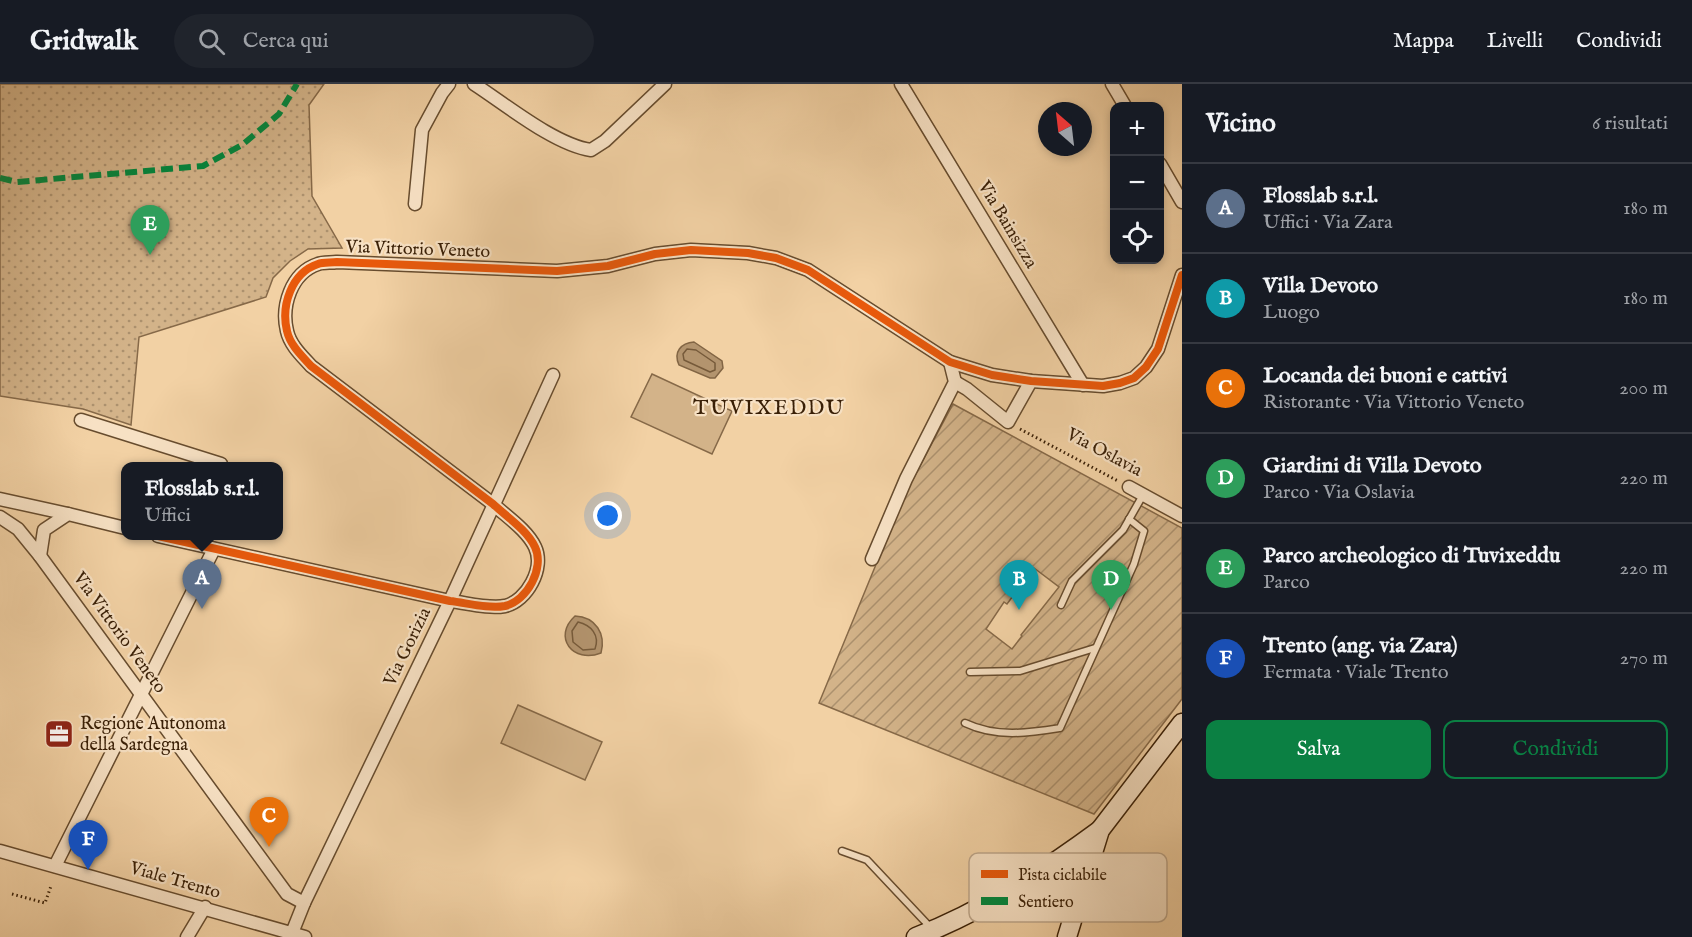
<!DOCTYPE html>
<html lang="it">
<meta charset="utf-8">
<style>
body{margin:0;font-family:"IM FELL English",serif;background:#20242c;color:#f1f3f6}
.controls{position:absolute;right:18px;top:18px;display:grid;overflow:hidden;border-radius:12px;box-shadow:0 3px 9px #0003}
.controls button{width:54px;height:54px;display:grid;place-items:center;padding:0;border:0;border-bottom:2px solid #363941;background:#171b24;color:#f1f3f6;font:30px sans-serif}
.compass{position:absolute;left:1038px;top:18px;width:54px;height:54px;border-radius:50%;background:#171b24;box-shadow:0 3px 9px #0003;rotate:332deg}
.you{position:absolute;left:608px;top:432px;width:21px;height:21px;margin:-15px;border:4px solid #fff;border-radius:50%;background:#1a73e8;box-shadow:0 0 0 9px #1a73e833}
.badge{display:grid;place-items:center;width:39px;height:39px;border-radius:50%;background:#0b8043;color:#fff;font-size:20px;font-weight:700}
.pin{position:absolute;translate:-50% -50px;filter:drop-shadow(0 2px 3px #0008)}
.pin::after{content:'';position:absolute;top:32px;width:21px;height:18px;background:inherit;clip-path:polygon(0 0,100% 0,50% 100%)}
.popup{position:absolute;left:121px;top:378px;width:162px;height:78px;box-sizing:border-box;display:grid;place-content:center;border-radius:12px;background:#171b24;filter:drop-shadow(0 2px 4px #0005);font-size:20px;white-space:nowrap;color:#9ea1a6}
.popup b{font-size:22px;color:#f1f3f6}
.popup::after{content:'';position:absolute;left:50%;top:100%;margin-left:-12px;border:12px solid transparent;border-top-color:#171b24}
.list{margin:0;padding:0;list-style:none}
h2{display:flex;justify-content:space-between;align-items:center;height:78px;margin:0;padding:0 24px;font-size:26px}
h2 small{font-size:20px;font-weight:400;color:#9ea1a6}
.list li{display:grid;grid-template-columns:39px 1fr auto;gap:18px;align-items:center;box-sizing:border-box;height:90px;padding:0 24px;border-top:2px solid #363941}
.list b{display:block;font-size:22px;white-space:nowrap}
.list p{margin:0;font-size:20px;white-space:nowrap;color:#9ea1a6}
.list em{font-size:20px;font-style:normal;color:#9ea1a6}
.actions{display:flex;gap:12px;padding:18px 24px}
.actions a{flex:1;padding:14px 0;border:2px solid #0b8043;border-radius:12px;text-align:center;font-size:21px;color:#0b8043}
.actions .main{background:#0b8043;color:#fff}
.icon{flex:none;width:33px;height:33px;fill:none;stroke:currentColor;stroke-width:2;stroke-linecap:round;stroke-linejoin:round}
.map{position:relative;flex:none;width:1182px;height:853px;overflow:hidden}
header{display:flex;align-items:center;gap:36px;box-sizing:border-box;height:84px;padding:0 30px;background:#171b24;border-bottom:2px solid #363941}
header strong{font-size:28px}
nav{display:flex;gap:33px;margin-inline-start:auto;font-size:21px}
.search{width:420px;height:54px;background:#20242c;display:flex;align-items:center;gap:15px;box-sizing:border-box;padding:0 21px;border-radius:33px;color:#9ea1a6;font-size:22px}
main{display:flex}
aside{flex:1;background:#171b24}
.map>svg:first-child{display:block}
</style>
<header>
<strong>Gridwalk</strong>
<div class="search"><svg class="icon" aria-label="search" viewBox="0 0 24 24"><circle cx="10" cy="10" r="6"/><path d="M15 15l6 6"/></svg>Cerca qui</div>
<nav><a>Mappa</a><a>Livelli</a><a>Condividi</a></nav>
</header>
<main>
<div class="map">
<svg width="1182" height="853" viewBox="0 0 1182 853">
<defs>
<pattern id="grass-dots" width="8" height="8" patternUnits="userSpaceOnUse" patternTransform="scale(1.5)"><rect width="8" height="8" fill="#d3b389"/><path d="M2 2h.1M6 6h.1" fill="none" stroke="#ac916e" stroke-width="1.8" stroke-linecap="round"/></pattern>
<pattern id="garden-furrows" width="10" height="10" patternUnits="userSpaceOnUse" patternTransform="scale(1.5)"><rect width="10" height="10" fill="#d3b389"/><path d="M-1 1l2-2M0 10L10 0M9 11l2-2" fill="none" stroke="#ac916e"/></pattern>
</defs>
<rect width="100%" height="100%" fill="#f2d1a4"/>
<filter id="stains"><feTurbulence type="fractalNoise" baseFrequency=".00333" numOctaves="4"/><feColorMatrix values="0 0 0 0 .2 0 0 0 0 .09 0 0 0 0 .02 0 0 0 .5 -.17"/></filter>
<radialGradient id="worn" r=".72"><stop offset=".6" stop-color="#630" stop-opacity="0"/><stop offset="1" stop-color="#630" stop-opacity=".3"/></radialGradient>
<!-- grass -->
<path fill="url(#grass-dots)" stroke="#866948" stroke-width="1.5" d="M 0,0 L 324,0 L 309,21 L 312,112 L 342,164 L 308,165 L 290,177 L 273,194 L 266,213 L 139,253 L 131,341 L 83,325 L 0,312 Z"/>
<!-- garden -->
<path fill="url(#garden-furrows)" stroke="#866948" stroke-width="1.5" fill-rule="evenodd" d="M 953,320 L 1182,444 L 1182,615 L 1094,730 L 819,619 L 905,410 ZM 1034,484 L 1059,503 L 1021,551 L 1022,552 L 1012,565 L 986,545 L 1004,518 L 1007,520 Z"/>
<!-- pitch -->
<g fill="#d3b389" stroke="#866948" stroke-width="1.5">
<path d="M 652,290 L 732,327 L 712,370 L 631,333 Z"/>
<path d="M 518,621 L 602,658 L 585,696 L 501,659 Z"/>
</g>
<!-- water -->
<g fill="#b3946e" stroke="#826544" stroke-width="1.5">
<path d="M 694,258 L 722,277 L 723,284 L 715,294 L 710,294 L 679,281 C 673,268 681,259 694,258 Z"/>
<path d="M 575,532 C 596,533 606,550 601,569 C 573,580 552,553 575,532 Z"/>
</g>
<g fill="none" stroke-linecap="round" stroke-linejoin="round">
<!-- shore -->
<g stroke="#765a3a" stroke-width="1.5">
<path d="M 687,265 L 696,266 L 715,279 L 715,286 L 710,288 L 684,276 L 683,270 Z"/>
<path d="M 578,538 C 591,541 600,551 595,565 L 583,566 L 573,558 L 572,547 Z"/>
</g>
<!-- lane casing -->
<g stroke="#674c2e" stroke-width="9">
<g id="lane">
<path d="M 1061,521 L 1072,497 L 1123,446 L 1143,411"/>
<path d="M 970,588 L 1020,587 L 1095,564"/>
<path d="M 965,639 C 997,654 1028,649 1060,644 L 1134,480 L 1144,447 L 1129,435"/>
<path d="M 842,767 L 867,776 L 931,844"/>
</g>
</g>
<!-- street casing -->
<g stroke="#674c2e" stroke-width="15">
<g id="street">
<path d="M 474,0 C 505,20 555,61 591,66 L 605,57 L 665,0"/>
<path d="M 901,0 L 1083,301"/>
<path d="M 1112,0 L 1125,22"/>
<path d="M 1160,80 L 1182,118"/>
<path d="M 415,120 L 422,46 L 442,9 L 449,0"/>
<path d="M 955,298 L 967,305 L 1008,338 L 1031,297"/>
<path d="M 81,336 L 221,380 L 220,382"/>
<path d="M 1129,403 L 1182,432"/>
<path d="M 0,415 L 68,430"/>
<path d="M 0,433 L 18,445 L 40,472 L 287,810 L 304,819"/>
<path d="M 158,452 L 450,517 C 467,519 488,525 505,522 C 527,517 545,484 535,463 C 527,446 507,433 493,420 L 311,282 C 302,272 290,261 287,247 C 281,222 291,189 318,180 C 323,178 331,179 337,178 L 557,187 L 608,182 L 655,170 L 691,166 L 748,169 L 776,174 L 808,186 L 950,278 L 992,291 L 1031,297 L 1103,302 L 1120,299 L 1134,294 L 1146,283 L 1158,265 L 1182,191"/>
<path d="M 40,472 L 44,446 L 68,430 L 125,444"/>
<path d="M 872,475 L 906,395 L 955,298 L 950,278"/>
<path d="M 0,767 L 305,853"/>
<path d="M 55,782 L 214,465"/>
<path d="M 292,849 L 304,819 L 448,521 L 553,291"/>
<path d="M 187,853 L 205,823"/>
</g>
</g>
<!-- secondary casing -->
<g stroke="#391f06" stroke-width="21">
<g id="secondary">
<path d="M 1035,792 L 1061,803 L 1077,821"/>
<path d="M 916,853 C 983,827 1043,788 1100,746"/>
<path d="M 1067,853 L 1100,746 L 1182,639"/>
</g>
</g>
<!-- path -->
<g stroke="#391f06" stroke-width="3" stroke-dasharray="1.5 3" stroke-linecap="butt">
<path d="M 1020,345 L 1118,397"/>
<path d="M 12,810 L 45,819 L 51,802"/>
</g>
<!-- lane -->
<use href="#lane" stroke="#f7e1c4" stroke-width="6"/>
<!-- street -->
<use href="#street" stroke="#f7e1c4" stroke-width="12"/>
<!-- secondary -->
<use href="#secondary" stroke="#f7e1c4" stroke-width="18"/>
<!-- quiet -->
<path stroke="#00873e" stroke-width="6" stroke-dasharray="12 6" stroke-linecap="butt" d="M 0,94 L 17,98 L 203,82 L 242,61 L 279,30 L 297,0"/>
<!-- cycleway casing -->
<g stroke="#f7e1c4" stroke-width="11">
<path id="cycleway" d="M 158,452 L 450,517 C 467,519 488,525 505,522 C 527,517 545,484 535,463 C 527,446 507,433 493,420 L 311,282 C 302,272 290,261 287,247 C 281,222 291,189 318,180 C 323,178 331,179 337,178 L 557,187 L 608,182 L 655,170 L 691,166 L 748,169 L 776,174 L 808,186 L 950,278 L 992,291 L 1031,297 L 1103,302 L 1120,299 L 1134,294 L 1146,283 L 1158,265 L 1182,191"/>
</g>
<!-- cycleway -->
<use href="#cycleway" stroke="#e8590c" stroke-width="8"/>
</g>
<!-- icons -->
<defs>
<g id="office-square" transform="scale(1.5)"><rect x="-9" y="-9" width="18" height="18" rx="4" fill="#8f2418" stroke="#f7e1c4"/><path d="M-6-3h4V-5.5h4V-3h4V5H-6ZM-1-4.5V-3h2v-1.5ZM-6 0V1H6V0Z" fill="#fff"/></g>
</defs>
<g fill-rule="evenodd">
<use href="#office-square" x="59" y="650"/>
</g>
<g text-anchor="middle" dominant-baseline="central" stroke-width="4.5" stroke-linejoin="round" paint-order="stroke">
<!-- street labels -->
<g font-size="18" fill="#391f06" stroke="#f7e1c4">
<text transform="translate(1007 141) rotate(59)">Via Bainsizza</text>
<text transform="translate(418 166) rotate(2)">Via Vittorio Veneto</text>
<text transform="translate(1104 369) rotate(28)">Via Oslavia</text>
<text transform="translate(119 549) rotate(54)">Via Vittorio Veneto</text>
<text transform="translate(408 563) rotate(-64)">Via Gorizia</text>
<text transform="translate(175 797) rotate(16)">Viale Trento</text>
</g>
<!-- poi labels -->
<g font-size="18" fill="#391f06" stroke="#f7e1c4" text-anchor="start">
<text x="80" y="640">Regione Autonoma<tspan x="80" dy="21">della Sardegna</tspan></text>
</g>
<!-- quarter labels -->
<g font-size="21" letter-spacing="1.5" fill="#391f06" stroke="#f7e1c4">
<text x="769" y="324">TUVIXEDDU</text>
</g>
</g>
<!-- legend -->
<rect x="969" y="769" width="198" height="69" rx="9" fill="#f7e1c4" stroke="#bea78b" stroke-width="1.5"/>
<rect x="981" y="786" width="27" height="8" fill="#e8590c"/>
<rect x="981" y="813" width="27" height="8" fill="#00873e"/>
<g font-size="16" fill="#391f06">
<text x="1018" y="796">Pista ciclabile</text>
<text x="1018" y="823">Sentiero</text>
</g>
<rect width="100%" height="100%" filter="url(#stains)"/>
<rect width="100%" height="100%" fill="url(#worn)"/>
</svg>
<div class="controls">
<button>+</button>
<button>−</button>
<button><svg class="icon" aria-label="locate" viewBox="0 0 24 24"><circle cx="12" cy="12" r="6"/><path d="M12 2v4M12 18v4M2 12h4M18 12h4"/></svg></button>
</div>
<svg class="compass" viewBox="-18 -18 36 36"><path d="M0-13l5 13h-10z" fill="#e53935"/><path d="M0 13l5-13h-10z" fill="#9ea1a6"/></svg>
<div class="you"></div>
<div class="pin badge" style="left:202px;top:525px;background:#5c6f8a">A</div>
<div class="popup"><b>Flosslab s.r.l.</b>Uffici</div>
<div class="pin badge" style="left:1019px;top:526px;background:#0f9aa8">B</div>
<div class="pin badge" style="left:269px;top:763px;background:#e8710a">C</div>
<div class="pin badge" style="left:1111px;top:526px;background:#2e9e5b">D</div>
<div class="pin badge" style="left:150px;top:171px;background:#2e9e5b">E</div>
<div class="pin badge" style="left:88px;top:786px;background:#1a4fb4">F</div>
</div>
<aside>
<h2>Vicino<small>6 risultati</small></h2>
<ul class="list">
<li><span class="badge" style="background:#5c6f8a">A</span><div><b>Flosslab s.r.l.</b><p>Uffici · Via Zara</p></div><em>180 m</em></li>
<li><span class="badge" style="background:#0f9aa8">B</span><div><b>Villa Devoto</b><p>Luogo</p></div><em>180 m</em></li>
<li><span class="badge" style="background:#e8710a">C</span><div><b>Locanda dei buoni e cattivi</b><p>Ristorante · Via Vittorio Veneto</p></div><em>200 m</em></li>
<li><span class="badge" style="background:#2e9e5b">D</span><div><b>Giardini di Villa Devoto</b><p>Parco · Via Oslavia</p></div><em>220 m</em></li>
<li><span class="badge" style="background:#2e9e5b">E</span><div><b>Parco archeologico di Tuvixeddu</b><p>Parco</p></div><em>220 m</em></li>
<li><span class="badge" style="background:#1a4fb4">F</span><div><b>Trento (ang. via Zara)</b><p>Fermata · Viale Trento</p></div><em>270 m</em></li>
</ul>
<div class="actions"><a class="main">Salva</a><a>Condividi</a></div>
</aside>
</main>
